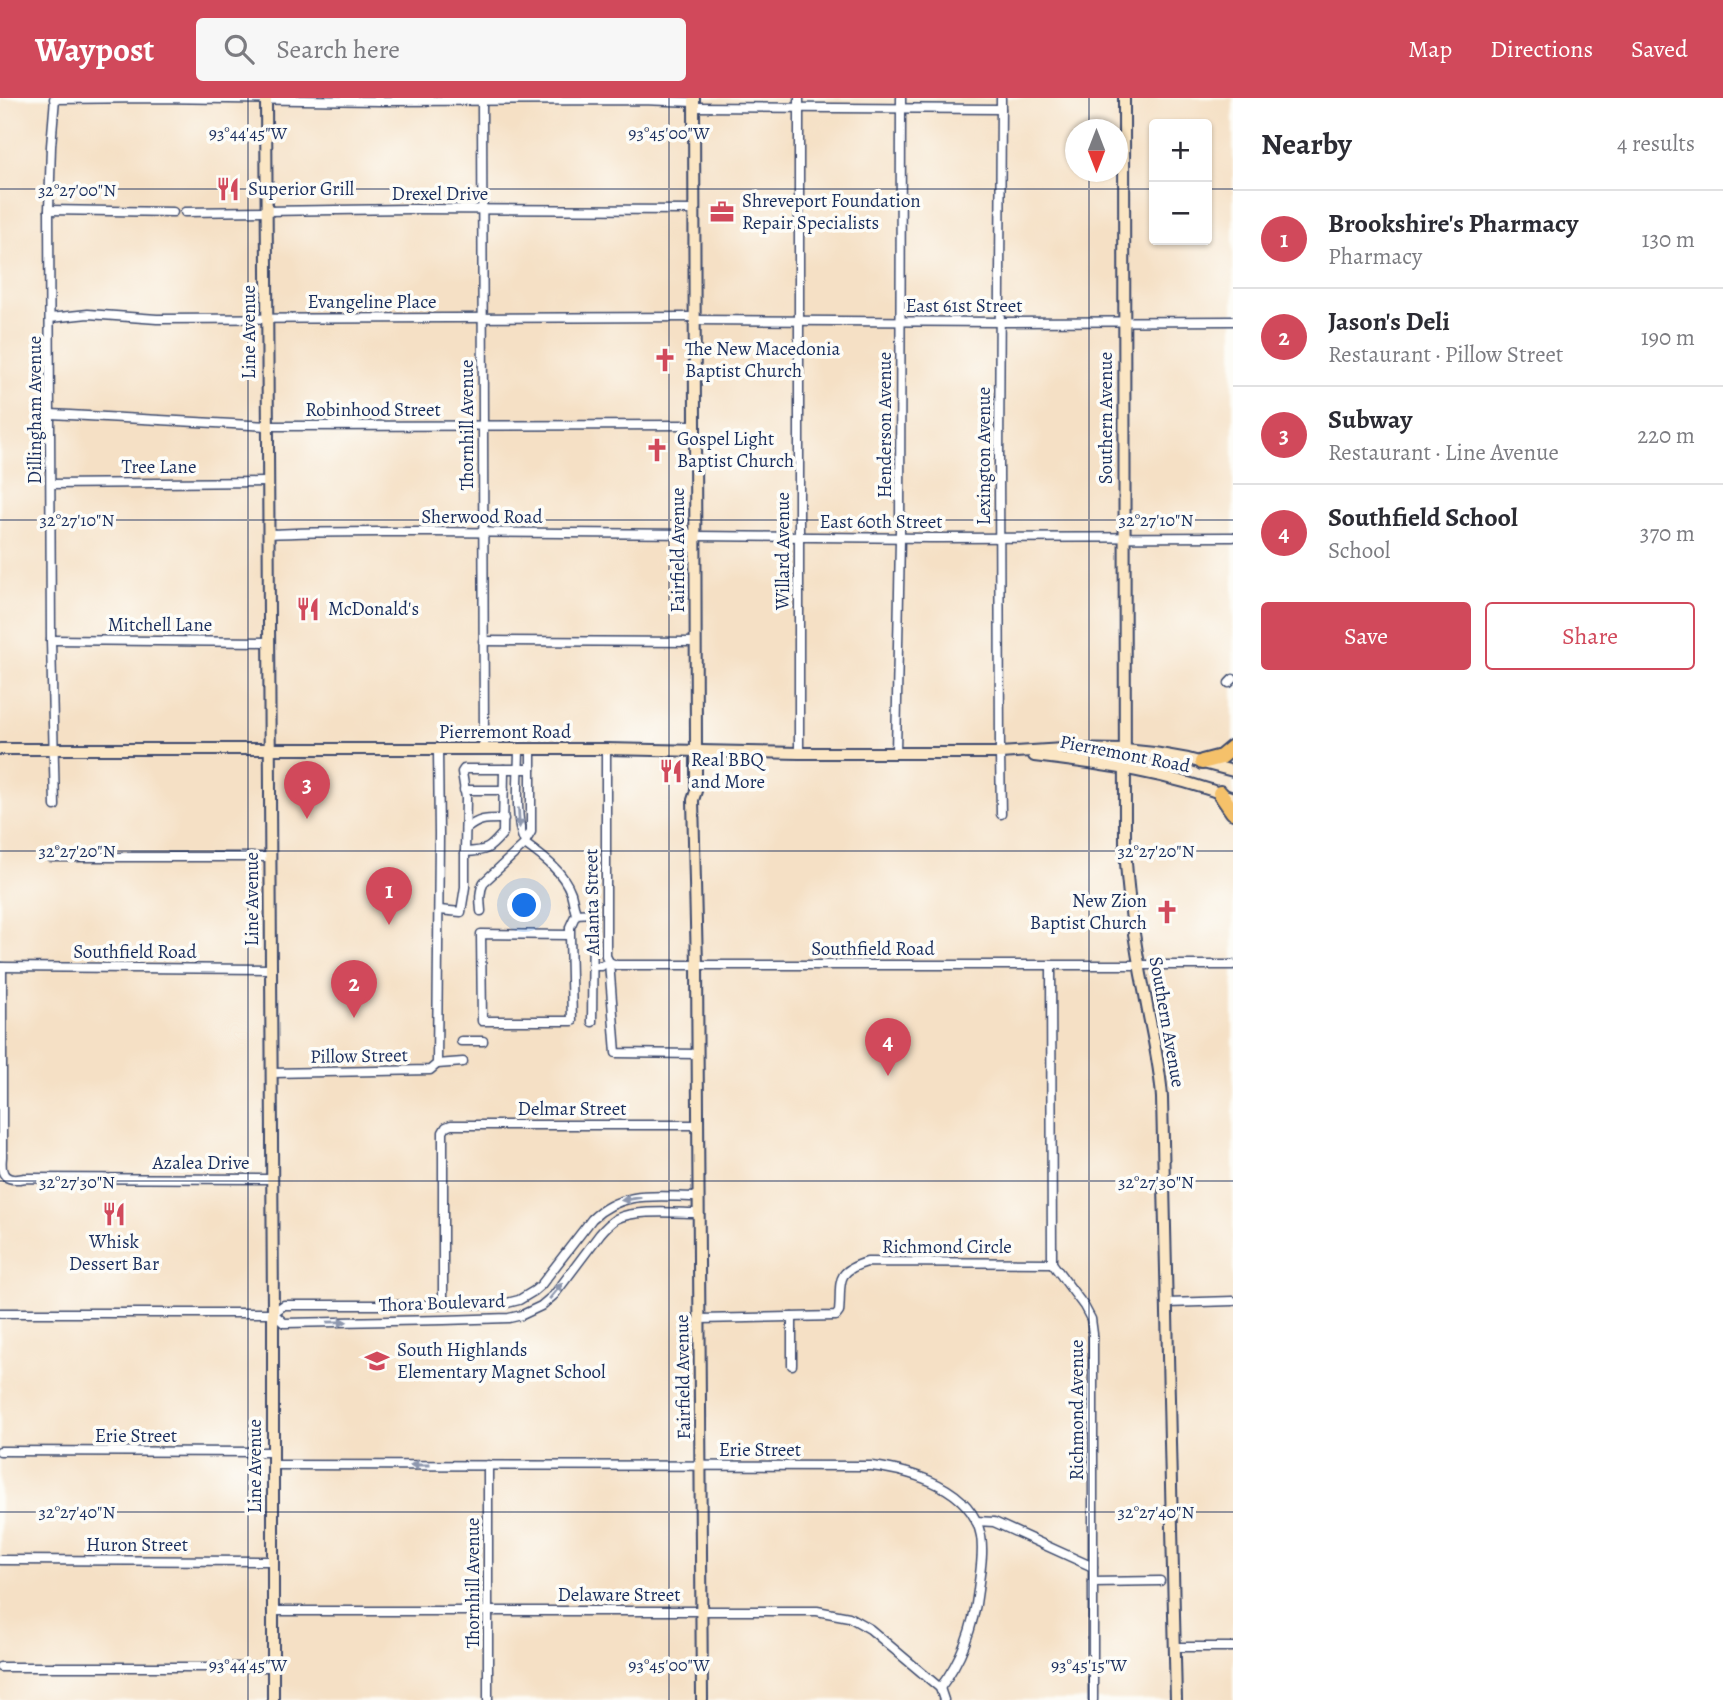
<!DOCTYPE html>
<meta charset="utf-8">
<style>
body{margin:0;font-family:Alegreya,serif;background:#f7f7f7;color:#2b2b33}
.controls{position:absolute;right:21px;top:21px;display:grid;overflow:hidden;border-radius:7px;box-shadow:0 2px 5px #0004}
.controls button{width:63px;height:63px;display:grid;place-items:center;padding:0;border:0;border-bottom:2px solid #e1e1e2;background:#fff;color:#2b2b33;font:35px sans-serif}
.compass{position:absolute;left:1065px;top:21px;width:63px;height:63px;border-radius:50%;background:#fff;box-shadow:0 2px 5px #0004;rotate:180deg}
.you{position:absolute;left:525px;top:808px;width:24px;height:24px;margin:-18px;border:5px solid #fff;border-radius:50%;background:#1a73e8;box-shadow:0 0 0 10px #1a73e833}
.badge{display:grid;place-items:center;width:46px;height:46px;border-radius:50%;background:#d1495b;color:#fff;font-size:23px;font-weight:700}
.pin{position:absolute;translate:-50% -58px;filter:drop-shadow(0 2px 4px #0008)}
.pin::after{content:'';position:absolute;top:37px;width:24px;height:21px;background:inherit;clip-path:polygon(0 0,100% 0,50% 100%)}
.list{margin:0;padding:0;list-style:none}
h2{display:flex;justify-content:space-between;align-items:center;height:91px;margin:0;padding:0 28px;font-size:30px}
h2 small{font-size:23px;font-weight:400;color:#7c7c81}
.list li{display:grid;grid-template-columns:46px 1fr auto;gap:21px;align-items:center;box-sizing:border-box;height:98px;padding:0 28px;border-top:2px solid #e1e1e2}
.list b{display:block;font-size:26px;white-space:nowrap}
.list p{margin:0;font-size:23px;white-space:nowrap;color:#7c7c81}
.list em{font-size:23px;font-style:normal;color:#7c7c81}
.actions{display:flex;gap:14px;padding:21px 28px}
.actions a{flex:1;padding:16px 0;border:2px solid #d1495b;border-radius:7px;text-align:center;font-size:24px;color:#d1495b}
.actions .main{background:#d1495b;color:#fff}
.icon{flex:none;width:38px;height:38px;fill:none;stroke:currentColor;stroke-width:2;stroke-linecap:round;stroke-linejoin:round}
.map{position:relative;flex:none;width:1233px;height:1602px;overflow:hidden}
header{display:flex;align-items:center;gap:42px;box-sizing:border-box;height:98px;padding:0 35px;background:#d1495b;color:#fff}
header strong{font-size:33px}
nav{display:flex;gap:38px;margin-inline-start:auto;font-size:24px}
.search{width:490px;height:63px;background:#f7f7f7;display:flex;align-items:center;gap:18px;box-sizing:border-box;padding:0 24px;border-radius:7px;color:#7c7c81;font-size:26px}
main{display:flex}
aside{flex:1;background:#fff}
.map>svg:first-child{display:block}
</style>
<header>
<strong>Waypost</strong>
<div class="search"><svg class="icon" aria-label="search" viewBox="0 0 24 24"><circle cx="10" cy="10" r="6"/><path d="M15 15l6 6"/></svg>Search here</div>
<nav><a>Map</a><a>Directions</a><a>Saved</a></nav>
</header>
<main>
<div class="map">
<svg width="1233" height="1602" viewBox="0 0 1233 1602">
<rect width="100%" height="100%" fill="#fdfcf7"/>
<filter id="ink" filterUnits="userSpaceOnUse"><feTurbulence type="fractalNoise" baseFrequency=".0143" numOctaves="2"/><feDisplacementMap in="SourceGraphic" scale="14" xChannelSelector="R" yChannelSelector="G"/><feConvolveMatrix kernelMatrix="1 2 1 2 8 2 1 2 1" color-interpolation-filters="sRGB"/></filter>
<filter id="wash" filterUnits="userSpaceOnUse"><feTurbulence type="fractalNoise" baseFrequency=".00686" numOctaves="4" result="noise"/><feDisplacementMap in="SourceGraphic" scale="28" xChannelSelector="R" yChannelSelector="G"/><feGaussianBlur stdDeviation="1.57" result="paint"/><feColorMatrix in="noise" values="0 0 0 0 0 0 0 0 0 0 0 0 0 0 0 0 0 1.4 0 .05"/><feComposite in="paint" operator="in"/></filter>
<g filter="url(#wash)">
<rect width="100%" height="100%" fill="#f5e0c5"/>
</g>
<g filter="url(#ink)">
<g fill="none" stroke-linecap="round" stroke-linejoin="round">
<!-- street casing -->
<g stroke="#3c4a6d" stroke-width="11">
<g id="street">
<path d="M 55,0 L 51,48 L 49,112 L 51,542 L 55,708"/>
<path d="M 54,1 L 155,0 L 380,3 L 642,2 L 694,4"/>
<path d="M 482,3 L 484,651"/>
<path d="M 694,9 L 1001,11"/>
<path d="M 49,112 L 173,114"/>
<path d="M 185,114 L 409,111 L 695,112"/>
<path d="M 50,220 L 88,216 L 157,221 L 695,219"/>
<path d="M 695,222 L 1001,224 L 1233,223"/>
<path d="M 51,316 L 267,328 L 696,327"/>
<path d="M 51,386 L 267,384"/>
<path d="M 268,436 C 323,433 378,434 434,434 C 521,435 608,436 696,436"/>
<path d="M 696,438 L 932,440 L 1233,439"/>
<path d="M 51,542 L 268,544"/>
<path d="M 483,543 L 696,544"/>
<path d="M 1229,585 L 1233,581"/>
<path d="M 519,651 C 519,674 514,726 525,744 L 531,734 L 531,651"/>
<path d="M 606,651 L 606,858 L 609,864 L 616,955 L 697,956"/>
<path d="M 799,655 L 799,0"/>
<path d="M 896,655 L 900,440 L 901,0"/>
<path d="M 464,692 L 504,692"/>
<path d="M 1001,716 L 1000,655 L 999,365 L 1001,0"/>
<path d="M 466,731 C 480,720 486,721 504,721"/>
<path d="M 525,746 C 543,759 563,773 571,795 C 573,802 574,809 576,816"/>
<path d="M 465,754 C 488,753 489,751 503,735 L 504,671"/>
<path d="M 51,759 L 270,759"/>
<path d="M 439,812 L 461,814 L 465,789 L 465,754 L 466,700 L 462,674 L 464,671 L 531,671"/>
<path d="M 481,813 C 480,803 479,793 484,784 L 525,746 L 525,744"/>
<path d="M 570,837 L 481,836 L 482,923 L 572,923 L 570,837 L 570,829 L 576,816 L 593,815 L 592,924"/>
<path d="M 1051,867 L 1052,1165 L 1084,1208 L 1091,1221 L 1093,1236 L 1093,1602"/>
<path d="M 592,868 L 601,868 L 609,864 L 616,867 L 1233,867"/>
<path d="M 0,869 L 270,871"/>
<path d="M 2,869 L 2,1059 C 0,1078 6,1084 25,1080 L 273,1081"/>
<path d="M 461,943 L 483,943"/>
<path d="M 437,966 L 463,964"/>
<path d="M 272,975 L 430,972 L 437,966 L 439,736 L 438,652"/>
<path d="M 1167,1205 L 1233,1203"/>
<path d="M 443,1207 L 443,1034 L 446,1029 L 451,1027 L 698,1027"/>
<path d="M 0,1215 L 273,1215 L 284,1207 L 443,1207 L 507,1205 L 519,1202 L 534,1193 L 541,1187 L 592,1121 C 623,1091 659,1099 699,1099"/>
<path d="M 273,1215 L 284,1225 L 444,1222 L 509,1220 L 522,1217 L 541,1208 L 554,1197 L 600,1136 C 605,1130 610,1125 616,1121 C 636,1111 677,1115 699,1115"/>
<path d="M 792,1219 L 792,1267"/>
<path d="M 700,1221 L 836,1218 L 839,1214 C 842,1185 833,1174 867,1164 L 1052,1165"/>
<path d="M 0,1353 L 272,1354"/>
<path d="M 272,1367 L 871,1368 C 913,1373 972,1390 981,1438 C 984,1456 980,1474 978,1492 C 974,1527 962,1561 940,1590"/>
<path d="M 488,1367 L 488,1602"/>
<path d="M 976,1423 L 994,1424 L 1093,1469"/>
<path d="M 0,1462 L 273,1463"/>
<path d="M 1093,1484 L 1160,1483"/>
<path d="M 273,1513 L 817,1513 L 849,1519 L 870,1531 L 940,1590 L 944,1602"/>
<path d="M 1175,1549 L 1233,1549"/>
<path d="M 0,1569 L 273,1569"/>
</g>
</g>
<!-- secondary casing -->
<g stroke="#3c4a6d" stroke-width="14">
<g id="secondary">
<path d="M 266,0 L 273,1215 L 273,1602"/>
<path d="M 694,0 L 696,652 L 696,693 L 693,702 L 697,867 L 702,1602"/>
<path d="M 1124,0 L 1125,746 C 1127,796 1135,848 1145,897 C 1151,932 1160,965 1162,1000 L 1176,1602"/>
<path d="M 0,651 L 606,651 L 799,655 L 1000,655 L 1063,651 L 1125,652 L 1154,655 L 1188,661 L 1233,673"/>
<path d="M 1034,658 C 1103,666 1169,675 1233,700"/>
</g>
</g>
<!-- highway casing -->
<g stroke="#3c4a6d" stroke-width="18">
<g id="highway">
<path d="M 1202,664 L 1221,659 L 1233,649"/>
<path d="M 1220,695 L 1233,714"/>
</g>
</g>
<!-- street -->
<use href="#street" stroke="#fff" stroke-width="8"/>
<!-- secondary -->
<use href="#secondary" stroke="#fbe6c4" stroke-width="10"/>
<!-- highway -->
<use href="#highway" stroke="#f5c16b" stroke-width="14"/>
</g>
<!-- one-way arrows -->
<defs><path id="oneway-solid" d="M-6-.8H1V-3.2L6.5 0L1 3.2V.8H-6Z" transform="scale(1.75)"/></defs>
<g fill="#8d97ae">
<use href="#oneway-solid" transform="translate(519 720) rotate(87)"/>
<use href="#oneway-solid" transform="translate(631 1101) rotate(171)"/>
<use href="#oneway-solid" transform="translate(556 1193) rotate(-50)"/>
<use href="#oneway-solid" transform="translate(337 1224) rotate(-1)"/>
<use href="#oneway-solid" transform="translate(420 1367) rotate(180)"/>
</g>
</g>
<!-- ticks -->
<path fill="none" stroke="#1b2f5e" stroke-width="2" stroke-opacity="0.45" d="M 248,0 L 248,1602M 669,0 L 669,1602M 1089,0 L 1089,32M 1089,74 L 1089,1602M 0,91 L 1154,91M 1207,91 L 1233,91M 0,422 L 1233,422M 0,753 L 1233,753M 0,1083 L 1233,1083M 0,1414 L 1233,1414"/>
<!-- icons -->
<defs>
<g id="restaurant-bare" transform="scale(1.89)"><path d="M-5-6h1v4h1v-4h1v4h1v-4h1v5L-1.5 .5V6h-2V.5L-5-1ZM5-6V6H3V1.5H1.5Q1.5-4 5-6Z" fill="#d1495b" stroke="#fdfcf7" stroke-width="2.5" paint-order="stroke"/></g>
<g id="office-bare" transform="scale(1.89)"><path d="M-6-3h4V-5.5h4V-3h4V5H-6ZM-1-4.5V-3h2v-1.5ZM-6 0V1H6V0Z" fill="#d1495b" stroke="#fdfcf7" stroke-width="2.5" paint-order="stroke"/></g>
<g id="church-bare" transform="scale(1.89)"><path d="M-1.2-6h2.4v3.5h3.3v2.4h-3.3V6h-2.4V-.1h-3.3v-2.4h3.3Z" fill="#d1495b" stroke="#fdfcf7" stroke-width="2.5" paint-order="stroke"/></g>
<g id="school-bare" transform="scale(1.89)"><path d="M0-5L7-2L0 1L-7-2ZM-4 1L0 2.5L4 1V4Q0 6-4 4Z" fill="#d1495b" stroke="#fdfcf7" stroke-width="2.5" paint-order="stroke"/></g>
</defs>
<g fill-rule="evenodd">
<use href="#restaurant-bare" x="228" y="91"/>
<use href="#office-bare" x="722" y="114"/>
<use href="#church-bare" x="665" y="262"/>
<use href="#church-bare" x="657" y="352"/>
<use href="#restaurant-bare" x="308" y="511"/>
<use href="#restaurant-bare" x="671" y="673"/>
<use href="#church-bare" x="1167" y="814"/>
<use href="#restaurant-bare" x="114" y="1116"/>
<use href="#school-bare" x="377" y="1263"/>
</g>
<g text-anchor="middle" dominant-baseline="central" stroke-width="7" stroke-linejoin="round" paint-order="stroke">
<!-- poi labels -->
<g font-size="19" fill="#1b2f5e" stroke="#fdfcf7" text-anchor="start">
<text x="248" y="91">Superior Grill</text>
<text x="742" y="103">Shreveport Foundation<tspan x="742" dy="22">Repair Specialists</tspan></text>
<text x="685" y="251">The New Macedonia<tspan x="685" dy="22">Baptist Church</tspan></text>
<text x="677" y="341">Gospel Light<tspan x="677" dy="22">Baptist Church</tspan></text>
<text x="328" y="511">McDonald's</text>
<text x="691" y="662">Real BBQ<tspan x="691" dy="22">and More</tspan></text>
<text x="1147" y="803" text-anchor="end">New Zion<tspan x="1147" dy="22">Baptist Church</tspan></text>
<text x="114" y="1144" text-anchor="middle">Whisk<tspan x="114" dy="22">Dessert Bar</tspan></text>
<text x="397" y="1252">South Highlands<tspan x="397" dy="22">Elementary Magnet School</tspan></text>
</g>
<!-- street labels -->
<g font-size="19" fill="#1b2f5e" stroke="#fdfcf7">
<text x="440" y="96">Drexel Drive</text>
<text x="372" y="204">Evangeline Place</text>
<text x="964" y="208">East 61st Street</text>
<text transform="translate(249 234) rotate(-90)">Line Avenue</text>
<text transform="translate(35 312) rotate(-90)">Dillingham Avenue</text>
<text x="373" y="312">Robinhood Street</text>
<text transform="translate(1106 320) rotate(-90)">Southern Avenue</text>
<text transform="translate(467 327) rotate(-90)">Thornhill Avenue</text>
<text transform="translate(885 327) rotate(-90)">Henderson Avenue</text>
<text transform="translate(984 358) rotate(-90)">Lexington Avenue</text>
<text x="159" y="369">Tree Lane</text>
<text x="482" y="419">Sherwood Road</text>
<text x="881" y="424">East 60th Street</text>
<text transform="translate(678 452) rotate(-90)">Fairfield Avenue</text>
<text transform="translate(783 453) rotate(-90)">Willard Avenue</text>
<text x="160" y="527">Mitchell Lane</text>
<text x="505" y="634">Pierremont Road</text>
<text transform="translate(1125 656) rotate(11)">Pierremont Road</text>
<text transform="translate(252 801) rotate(-90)">Line Avenue</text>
<text transform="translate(592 804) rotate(-91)">Atlanta Street</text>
<text x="873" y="851">Southfield Road</text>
<text x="135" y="854">Southfield Road</text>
<text transform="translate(1167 924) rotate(80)">Southern Avenue</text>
<text transform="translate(359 958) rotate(-1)">Pillow Street</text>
<text x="572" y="1011">Delmar Street</text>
<text x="201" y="1065">Azalea Drive</text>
<text x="947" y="1149">Richmond Circle</text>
<text transform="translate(442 1205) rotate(-2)">Thora Boulevard</text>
<text transform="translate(683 1279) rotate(-91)">Fairfield Avenue</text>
<text transform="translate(1077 1312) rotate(-90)">Richmond Avenue</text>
<text x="136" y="1338">Erie Street</text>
<text x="760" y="1352">Erie Street</text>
<text transform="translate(255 1368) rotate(-90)">Line Avenue</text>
<text x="137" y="1447">Huron Street</text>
<text transform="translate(473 1485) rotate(-90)">Thornhill Avenue</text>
<text x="619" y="1497">Delaware Street</text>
</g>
</g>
<g font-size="18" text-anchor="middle" fill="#1b2f5e" stroke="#fdfcf7" stroke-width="7" stroke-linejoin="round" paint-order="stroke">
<text x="248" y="41">93°44'45"W</text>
<text x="669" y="41">93°45'00"W</text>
<text x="77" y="98">32°27'00"N</text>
<text x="1156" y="428">32°27'10"N</text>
<text x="77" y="428">32°27'10"N</text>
<text x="1156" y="759">32°27'20"N</text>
<text x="77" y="759">32°27'20"N</text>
<text x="1156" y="1090">32°27'30"N</text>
<text x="77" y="1090">32°27'30"N</text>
<text x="1156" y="1420">32°27'40"N</text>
<text x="77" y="1420">32°27'40"N</text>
<text x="248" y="1573">93°44'45"W</text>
<text x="669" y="1573">93°45'00"W</text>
<text x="1089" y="1573">93°45'15"W</text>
</g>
</svg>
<div class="controls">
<button>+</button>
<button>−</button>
</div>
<svg class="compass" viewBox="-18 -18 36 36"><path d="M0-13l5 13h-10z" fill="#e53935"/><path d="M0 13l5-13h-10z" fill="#7c7c81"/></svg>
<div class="you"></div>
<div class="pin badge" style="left:389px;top:827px">1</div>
<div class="pin badge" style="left:354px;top:920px">2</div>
<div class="pin badge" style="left:307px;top:721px">3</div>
<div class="pin badge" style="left:888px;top:978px">4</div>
</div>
<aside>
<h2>Nearby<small>4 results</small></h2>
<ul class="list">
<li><span class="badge">1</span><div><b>Brookshire's Pharmacy</b><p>Pharmacy</p></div><em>130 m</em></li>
<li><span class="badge">2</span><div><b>Jason's Deli</b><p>Restaurant · Pillow Street</p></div><em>190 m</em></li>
<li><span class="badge">3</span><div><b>Subway</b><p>Restaurant · Line Avenue</p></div><em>220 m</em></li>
<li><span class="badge">4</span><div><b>Southfield School</b><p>School</p></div><em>370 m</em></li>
</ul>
<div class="actions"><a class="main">Save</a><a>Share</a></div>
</aside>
</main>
